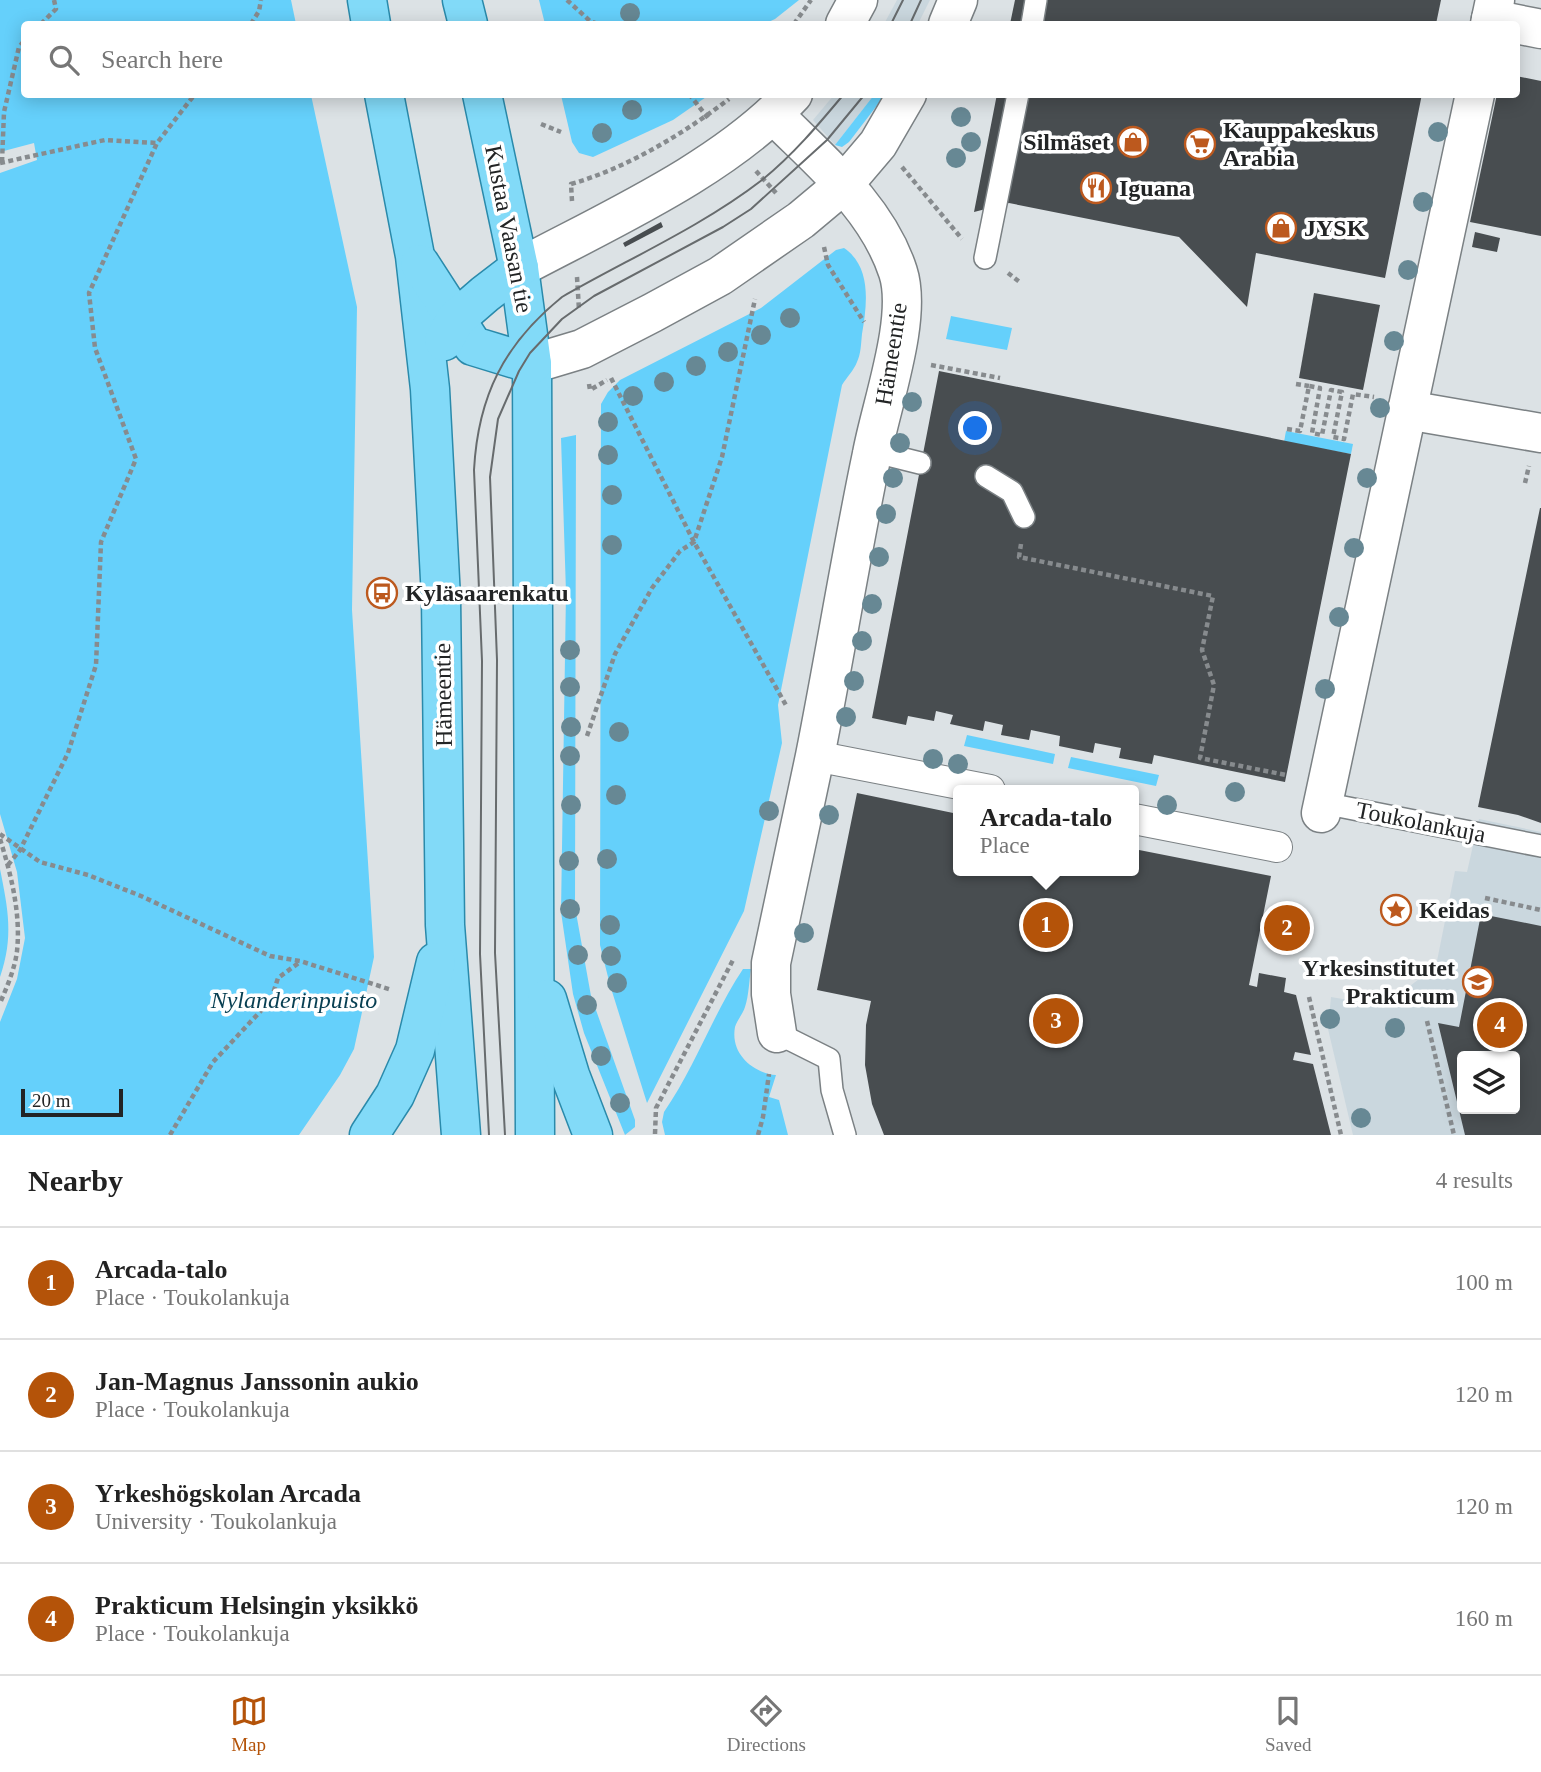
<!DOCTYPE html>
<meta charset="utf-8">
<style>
body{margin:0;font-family:"Times New Roman",serif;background:#f6f6f6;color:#222}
.controls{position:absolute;right:21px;bottom:21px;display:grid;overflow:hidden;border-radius:7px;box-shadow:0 4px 18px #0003}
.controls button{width:63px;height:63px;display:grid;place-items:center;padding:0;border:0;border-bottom:2px solid #e0e0e0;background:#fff;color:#222;font:35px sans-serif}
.scale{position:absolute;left:21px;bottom:18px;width:102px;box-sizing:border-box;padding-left:7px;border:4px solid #222425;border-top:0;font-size:19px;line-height:24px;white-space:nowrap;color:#222425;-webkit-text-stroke:5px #fff;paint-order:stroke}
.you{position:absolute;left:976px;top:429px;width:24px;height:24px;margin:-18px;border:5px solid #fff;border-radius:50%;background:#1a73e8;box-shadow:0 0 0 10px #1a73e833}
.badge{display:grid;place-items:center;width:46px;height:46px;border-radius:50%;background:#b45309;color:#fff;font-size:23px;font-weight:700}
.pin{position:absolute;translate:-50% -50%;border:4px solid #fff;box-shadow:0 2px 7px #0006}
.popup{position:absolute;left:953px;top:785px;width:186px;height:91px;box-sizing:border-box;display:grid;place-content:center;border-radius:7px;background:#fff;filter:drop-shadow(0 2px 5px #0005);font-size:23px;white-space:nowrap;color:#767676}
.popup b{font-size:26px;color:#222}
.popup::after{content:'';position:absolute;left:50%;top:100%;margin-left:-14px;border:14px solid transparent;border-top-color:#fff}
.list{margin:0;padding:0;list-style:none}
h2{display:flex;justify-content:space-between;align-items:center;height:91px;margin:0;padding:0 28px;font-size:30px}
h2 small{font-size:23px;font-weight:400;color:#767676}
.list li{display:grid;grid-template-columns:46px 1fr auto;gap:21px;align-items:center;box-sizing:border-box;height:112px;padding:0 28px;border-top:2px solid #e0e0e0}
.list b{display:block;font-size:26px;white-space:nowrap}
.list p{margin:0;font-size:23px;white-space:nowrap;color:#767676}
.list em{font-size:23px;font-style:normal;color:#767676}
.icon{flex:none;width:38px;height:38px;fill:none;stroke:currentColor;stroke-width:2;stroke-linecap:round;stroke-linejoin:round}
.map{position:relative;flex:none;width:1541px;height:1135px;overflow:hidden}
.search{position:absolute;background:#fff;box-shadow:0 4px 18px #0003;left:21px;right:21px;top:21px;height:77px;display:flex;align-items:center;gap:18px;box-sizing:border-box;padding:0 24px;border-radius:7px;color:#767676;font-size:26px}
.sheet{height:539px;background:#fff}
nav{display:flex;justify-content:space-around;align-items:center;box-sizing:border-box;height:98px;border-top:2px solid #e0e0e0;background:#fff;font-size:19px;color:#767676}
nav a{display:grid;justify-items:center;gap:4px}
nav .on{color:#b45309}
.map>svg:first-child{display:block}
</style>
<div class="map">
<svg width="1541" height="1135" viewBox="0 0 1541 1135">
<rect width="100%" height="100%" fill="#dce2e5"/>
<!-- built -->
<g fill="#cad7de" fill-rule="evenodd">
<path d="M 897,0 L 930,0 L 918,24 L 884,24 Z"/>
<path d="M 834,95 L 874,95 L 835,145 L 813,120 Z"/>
<path d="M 1479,819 L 1541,832 L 1541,1135 L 1353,1135 L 1328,1029 L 1331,997 L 1384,1006 L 1436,966 L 1455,871 L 1467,872 ZM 1462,1056 L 1515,1056 L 1515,1109 L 1462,1109 Z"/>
</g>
<!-- green -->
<g fill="#65d0fb">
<path d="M 0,0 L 291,0 L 296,24 L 24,24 L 24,94 L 311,95 L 357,307 L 352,610 L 374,957 L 354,1049 L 340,1075 L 299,1135 L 0,1135 L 0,1022 L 17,979 L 25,938 L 17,872 L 0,814 L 0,173 L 37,160 L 34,143 L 0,152 Z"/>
<path d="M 539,0 L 799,0 L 775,19 L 764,24 L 545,24 Z"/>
<path d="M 561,95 L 561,94 L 709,95 L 673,120 L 593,157 L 579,153 L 572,142 Z"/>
<path d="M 874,95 L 885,95 L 849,142 L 842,147 L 835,145 Z"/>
<path d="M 844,248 C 872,267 867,305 862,334 C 861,343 861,354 857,362 C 854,370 847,377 842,385 L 778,705 L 782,743 L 744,911 L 647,1103 L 610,985 L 600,945 L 601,404 L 608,392 L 620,380 L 761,308 L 836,250 Z"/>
<path d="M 951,316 L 1012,328 L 1007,350 L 946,339 Z"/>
<path d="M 1286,431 L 1353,444 L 1351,454 L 1284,442 Z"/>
<path d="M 576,435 L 575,907 L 591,996 L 635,1120 L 635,1127 L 625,1135 L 584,1033 L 573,994 L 561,912 L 566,592 L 561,438 Z"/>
<path d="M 967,735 L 1055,754 L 1053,764 L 964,746 Z"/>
<path d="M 1071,757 L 1159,775 L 1156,786 L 1068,768 Z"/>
<path d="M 0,869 C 8,909 14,937 0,977 Z"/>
<path d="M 743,969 L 751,969 C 749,981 749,995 745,1007 C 743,1014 737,1020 735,1027 C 730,1054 753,1073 776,1075 L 769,1097 L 779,1100 L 788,1135 L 665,1135 L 662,1122 L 664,1112 C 695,1067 713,1014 743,969 Z"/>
</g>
<!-- building -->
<g fill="#484d50" fill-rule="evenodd">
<path d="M 1015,0 L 1441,0 L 1436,24 L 1010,24 Z"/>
<path d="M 1516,76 L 1541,81 L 1541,236 L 1470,222 L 1497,94 L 1516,94 Z"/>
<path d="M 997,94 L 1422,94 L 1385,278 L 1256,253 L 1247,307 L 1179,237 L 1009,203 L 974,212 Z"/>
<path d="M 661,222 L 663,227 L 625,247 L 623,243 Z"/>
<path d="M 1475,232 L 1500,238 L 1497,252 L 1472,247 Z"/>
<path d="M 1314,293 L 1380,305 L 1363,390 L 1299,378 Z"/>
<path d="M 939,371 L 1351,454 L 1285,782 L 1154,755 L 1152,764 L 1119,758 L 1121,748 L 1095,743 L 1093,753 L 1059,746 L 1060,736 L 1031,730 L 1029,740 L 1001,735 L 1003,725 L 985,721 L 983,731 L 950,724 L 953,715 L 936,711 L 934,721 L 908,716 L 906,725 L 872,718 Z"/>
<path d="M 1540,508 L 1541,508 L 1541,823 L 1518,815 L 1478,807 Z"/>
<path d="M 857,793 L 958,814 L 958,871 L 1134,871 L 1134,849 L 1271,876 L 1249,985 L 1257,987 L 1259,973 L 1286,978 L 1284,992 L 1296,995 L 1311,1055 L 1295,1052 L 1293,1060 L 1313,1064 L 1331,1135 L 884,1135 L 872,1104 L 865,1065 L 866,1025 L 871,1001 L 817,990 Z"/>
<path d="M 1481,914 L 1541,926 L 1541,1135 L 1465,1135 L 1438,1023 L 1459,1027 ZM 1462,1056 L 1515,1056 L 1515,1109 L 1462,1109 Z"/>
</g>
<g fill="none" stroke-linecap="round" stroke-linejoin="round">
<!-- service casing -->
<g stroke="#7b8184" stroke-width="24">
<g id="service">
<path d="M 1032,24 L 1036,0"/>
<path d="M 985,258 L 1018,94"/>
<path d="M 872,451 L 920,463"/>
<path d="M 986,476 L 1012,492 L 1024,517"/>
<path d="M 1323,803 L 1541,846"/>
<path d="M 777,1033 L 829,1059 L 832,1090 L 845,1135"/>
</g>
</g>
<!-- pedestrian casing -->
<g stroke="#7b8184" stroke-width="32">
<g id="pedestrian">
<path d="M 815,756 L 990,790"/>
<path d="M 1134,819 L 1277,847"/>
</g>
</g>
<!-- minor casing -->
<g stroke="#7b8184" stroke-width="41">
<g id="minor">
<path d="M 1490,24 L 1491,19 L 1541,29"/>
<path d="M 774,115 C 820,161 877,207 898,272 C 913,318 881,405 872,454 C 851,554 835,655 815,756 C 801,825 786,894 771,963 L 771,994 L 777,1033"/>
<path d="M 1407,410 L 1541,433"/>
<path d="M 1321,813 L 1475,94"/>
</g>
</g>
<!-- tertiary casing -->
<g stroke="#7b8184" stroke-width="41">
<path id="tertiary" d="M 1491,19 L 1495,0"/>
</g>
<!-- secondary casing -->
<g stroke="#7b8184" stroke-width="41">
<g id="secondary">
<path d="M 845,24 L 858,0"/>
<path d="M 948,24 L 958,0"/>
<path d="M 519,268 C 609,220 724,169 793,94"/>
<path d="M 532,364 L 582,349 L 652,313 L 720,276 L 801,220 L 844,184 L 878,144 L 907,94"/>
</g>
</g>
<!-- primary casing -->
<g stroke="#2a8aab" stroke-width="41">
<g id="primary">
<path d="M 367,0 L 371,24"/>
<path d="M 462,0 L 468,24"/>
<path d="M 384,94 L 415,256 L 430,389 L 441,598 L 445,925 L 461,1135"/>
<path d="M 482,94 L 519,268 L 532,364 L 535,1135"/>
<path d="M 420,264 L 473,346 L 532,364"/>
<path d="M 444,341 L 455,320 L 485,294 L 519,268"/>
<path d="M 547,999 L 570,1075 L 593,1135"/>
<path d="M 369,1135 L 395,1095 L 415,1050 L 436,962"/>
</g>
</g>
<!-- path -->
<g stroke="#878b8e" stroke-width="4.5" stroke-dasharray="5 3.5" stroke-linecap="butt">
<path d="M 567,0 L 590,21 L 598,24"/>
<path d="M 41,24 L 56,9 L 54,0"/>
<path d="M 251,24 L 259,11 L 261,0"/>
<path d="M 794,24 L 811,0"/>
<path d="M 689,94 L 708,118"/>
<path d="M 541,124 L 561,132"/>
<path d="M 2,162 L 4,112 L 19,47 L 24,41"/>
<path d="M 0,163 L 105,140 L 157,143"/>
<path d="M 902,167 L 962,239"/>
<path d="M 756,171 L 776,193"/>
<path d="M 572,201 L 571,184 C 627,168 683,134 729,99"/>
<path d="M 824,247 L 828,265 L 864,322"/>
<path d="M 1008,273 L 1021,283"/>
<path d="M 577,277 L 579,310"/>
<path d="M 931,365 L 1000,378"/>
<path d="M 611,378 L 694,542 L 787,707"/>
<path d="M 589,384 L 590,390 L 607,380"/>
<path d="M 1296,384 L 1309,386"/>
<path d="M 1287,429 L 1300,431 L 1309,386 L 1320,388 L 1312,433 L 1322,435 L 1331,390 L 1342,392 L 1333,437 L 1344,439 L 1353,394 L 1374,397"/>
<path d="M 1525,483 L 1529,466"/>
<path d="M 1021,544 L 1019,557 L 1213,596 L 1202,650 L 1214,685 L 1200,758 L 1286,775"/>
<path d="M 587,736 L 615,654 L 652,588 L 680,551 L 694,542 L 722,457 L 755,299"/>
<path d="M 0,834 L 40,862 L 88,875 L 141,896 L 270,956 L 300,961 L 392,990"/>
<path d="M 0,839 C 11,874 21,914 17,951 C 15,968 7,987 0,1003"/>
<path d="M 8,865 L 20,850 L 68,753 L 96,665 L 101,542 L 136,459 L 95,348 L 89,293 L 157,143 L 195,94"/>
<path d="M 1485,898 L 1541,910"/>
<path d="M 1309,997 L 1341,1135"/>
<path d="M 1427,1021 L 1454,1135"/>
<path d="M 655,1134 L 656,1108 L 734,958"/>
<path d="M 170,1135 L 213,1062 L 271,1000 L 278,978 L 300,962"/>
<path d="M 758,1135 L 763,1117 L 769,1074"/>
</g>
<!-- service -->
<use href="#service" stroke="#fff" stroke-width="21"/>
<!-- pedestrian -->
<use href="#pedestrian" stroke="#fff" stroke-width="30"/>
<!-- minor -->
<use href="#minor" stroke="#fff" stroke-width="38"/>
<!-- tertiary -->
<use href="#tertiary" stroke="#fff" stroke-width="38"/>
<!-- secondary -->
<use href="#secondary" stroke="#fff" stroke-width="38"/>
<!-- primary -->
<use href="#primary" stroke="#82daf8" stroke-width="38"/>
<!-- tram -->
<g stroke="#676b6d" stroke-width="2">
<path d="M 891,24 L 903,0"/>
<path d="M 910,24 L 921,0"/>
<path d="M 489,1135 L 480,954 L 482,661 L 474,470 C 478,396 504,344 562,297 C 628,259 701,227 762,180 C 793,155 819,124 844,94"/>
<path d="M 505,1135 L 495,953 L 497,660 L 490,477 L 498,419 L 519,371 L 530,353 L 562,319 L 594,296 L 723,227 L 751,209 L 827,140 L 865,94"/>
</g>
</g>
<!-- trees -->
<g fill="#678894">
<circle cx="630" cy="13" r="10"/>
<circle cx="632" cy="110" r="10"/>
<circle cx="961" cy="117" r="10"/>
<circle cx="1438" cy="132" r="10"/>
<circle cx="602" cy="133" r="10"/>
<circle cx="971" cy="142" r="10"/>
<circle cx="956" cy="158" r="10"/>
<circle cx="1423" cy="202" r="10"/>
<circle cx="1408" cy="270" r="10"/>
<circle cx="790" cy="318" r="10"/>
<circle cx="761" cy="335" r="10"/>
<circle cx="1394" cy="341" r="10"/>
<circle cx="728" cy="352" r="10"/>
<circle cx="696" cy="366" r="10"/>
<circle cx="664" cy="382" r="10"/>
<circle cx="633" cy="396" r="10"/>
<circle cx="912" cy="402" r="10"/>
<circle cx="1380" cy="408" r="10"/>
<circle cx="608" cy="422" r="10"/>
<circle cx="900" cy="443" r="10"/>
<circle cx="608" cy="455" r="10"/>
<circle cx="893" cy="478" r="10"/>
<circle cx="1367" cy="478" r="10"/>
<circle cx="612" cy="495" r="10"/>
<circle cx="886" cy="514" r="10"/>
<circle cx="612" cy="545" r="10"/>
<circle cx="1354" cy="548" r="10"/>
<circle cx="879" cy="557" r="10"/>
<circle cx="872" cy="604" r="10"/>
<circle cx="1339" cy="617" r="10"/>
<circle cx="862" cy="641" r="10"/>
<circle cx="570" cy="650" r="10"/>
<circle cx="854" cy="681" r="10"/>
<circle cx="570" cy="687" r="10"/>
<circle cx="1325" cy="689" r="10"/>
<circle cx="846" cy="717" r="10"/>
<circle cx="571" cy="727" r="10"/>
<circle cx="619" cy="732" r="10"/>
<circle cx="570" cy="756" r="10"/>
<circle cx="933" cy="759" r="10"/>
<circle cx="958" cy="764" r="10"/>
<circle cx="1235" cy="792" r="10"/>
<circle cx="616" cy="795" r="10"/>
<circle cx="571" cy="805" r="10"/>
<circle cx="1167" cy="805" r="10"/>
<circle cx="769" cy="811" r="10"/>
<circle cx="829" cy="815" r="10"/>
<circle cx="607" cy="859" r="10"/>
<circle cx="569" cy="861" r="10"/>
<circle cx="570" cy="909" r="10"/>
<circle cx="610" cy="925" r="10"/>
<circle cx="804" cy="933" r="10"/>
<circle cx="578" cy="955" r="10"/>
<circle cx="611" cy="956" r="10"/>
<circle cx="617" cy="983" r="10"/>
<circle cx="587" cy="1005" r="10"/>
<circle cx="1330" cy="1019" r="10"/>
<circle cx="1395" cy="1028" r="10"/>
<circle cx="601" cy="1056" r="10"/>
<circle cx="620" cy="1103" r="10"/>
<circle cx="1361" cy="1118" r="10"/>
</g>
<!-- icons -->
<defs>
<g id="shop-ring" transform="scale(1.575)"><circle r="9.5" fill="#fff" stroke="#bc591e" stroke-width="1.5"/><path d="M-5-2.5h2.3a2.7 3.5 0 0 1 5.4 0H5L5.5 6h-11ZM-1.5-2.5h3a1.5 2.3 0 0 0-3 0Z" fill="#bc591e"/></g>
<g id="supermarket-ring" transform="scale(1.575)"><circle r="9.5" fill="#fff" stroke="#bc591e" stroke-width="1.5"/><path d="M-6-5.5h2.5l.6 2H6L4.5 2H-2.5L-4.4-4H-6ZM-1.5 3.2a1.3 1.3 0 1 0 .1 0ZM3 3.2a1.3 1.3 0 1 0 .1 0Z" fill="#bc591e"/></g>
<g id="restaurant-ring" transform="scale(1.575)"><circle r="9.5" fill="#fff" stroke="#bc591e" stroke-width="1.5"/><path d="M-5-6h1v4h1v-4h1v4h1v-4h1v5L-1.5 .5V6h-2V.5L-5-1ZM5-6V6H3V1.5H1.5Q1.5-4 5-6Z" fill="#bc591e"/></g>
<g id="bus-ring" transform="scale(1.575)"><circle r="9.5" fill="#fff" stroke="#bc591e" stroke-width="1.5"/><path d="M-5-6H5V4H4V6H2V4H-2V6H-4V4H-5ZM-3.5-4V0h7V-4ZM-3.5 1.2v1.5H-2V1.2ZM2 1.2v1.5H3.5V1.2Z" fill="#bc591e"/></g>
<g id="sight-ring" transform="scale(1.575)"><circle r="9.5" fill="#fff" stroke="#bc591e" stroke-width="1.5"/><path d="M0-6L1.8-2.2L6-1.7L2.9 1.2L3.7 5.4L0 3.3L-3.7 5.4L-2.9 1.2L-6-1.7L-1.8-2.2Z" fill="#bc591e"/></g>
<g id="school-ring" transform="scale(1.575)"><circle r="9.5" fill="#fff" stroke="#bc591e" stroke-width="1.5"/><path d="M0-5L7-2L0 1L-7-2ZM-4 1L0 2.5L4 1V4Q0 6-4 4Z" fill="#bc591e"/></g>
</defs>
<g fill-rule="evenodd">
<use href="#shop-ring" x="1133" y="142"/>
<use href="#supermarket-ring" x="1200" y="144"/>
<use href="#restaurant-ring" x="1096" y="188"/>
<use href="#shop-ring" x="1281" y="228"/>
<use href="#bus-ring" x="382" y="593"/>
<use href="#sight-ring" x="1396" y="910"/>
<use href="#school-ring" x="1478" y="982"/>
</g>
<g text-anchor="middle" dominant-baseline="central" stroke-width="7" stroke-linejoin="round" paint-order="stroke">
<!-- poi labels -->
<g font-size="24" font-weight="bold" fill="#222425" stroke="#fff" text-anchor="start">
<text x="1223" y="130">Kauppakeskus<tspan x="1223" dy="28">Arabia</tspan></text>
<text x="1110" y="142" text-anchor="end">Silmäset</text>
<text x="1119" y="188">Iguana</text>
<text x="1304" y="228">JYSK</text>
<text x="405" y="593">Kyläsaarenkatu</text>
<text x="1419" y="910">Keidas</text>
<text x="1455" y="968" text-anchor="end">Yrkesinstitutet<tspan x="1455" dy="28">Prakticum</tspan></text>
</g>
<!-- street labels -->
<g font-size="24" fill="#222425" stroke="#fff">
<text transform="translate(509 229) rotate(79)">Kustaa Vaasan tie</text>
<text transform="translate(891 354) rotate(-81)">Hämeentie</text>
<text transform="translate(443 695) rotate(-91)">Hämeentie</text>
<text transform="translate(1421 822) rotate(11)">Toukolankuja</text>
</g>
<!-- park labels -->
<g font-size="24" font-style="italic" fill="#083f52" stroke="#fff">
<text x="294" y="1000">Nylanderinpuisto</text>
</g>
</g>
</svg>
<div class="controls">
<button><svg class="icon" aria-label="layers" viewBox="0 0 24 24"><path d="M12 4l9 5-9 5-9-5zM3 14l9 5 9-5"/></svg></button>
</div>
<div class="scale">20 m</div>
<div class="you"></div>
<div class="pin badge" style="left:1046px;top:925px">1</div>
<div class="popup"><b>Arcada-talo</b>Place</div>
<div class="pin badge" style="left:1287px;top:928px">2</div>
<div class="pin badge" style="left:1056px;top:1021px">3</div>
<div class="pin badge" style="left:1500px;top:1025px">4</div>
<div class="search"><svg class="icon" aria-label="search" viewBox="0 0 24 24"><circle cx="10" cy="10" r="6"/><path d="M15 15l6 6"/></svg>Search here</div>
</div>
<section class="sheet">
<h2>Nearby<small>4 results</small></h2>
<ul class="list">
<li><span class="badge">1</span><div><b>Arcada-talo</b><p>Place · Toukolankuja</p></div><em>100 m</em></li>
<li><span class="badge">2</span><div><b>Jan-Magnus Janssonin aukio</b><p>Place · Toukolankuja</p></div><em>120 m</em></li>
<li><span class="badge">3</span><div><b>Yrkeshögskolan Arcada</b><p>University · Toukolankuja</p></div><em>120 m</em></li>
<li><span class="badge">4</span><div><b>Prakticum Helsingin yksikkö</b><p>Place · Toukolankuja</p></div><em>160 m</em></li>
</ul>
</section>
<nav>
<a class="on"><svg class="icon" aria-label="map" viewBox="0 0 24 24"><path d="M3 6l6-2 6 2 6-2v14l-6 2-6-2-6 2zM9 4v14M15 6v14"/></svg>Map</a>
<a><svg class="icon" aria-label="directions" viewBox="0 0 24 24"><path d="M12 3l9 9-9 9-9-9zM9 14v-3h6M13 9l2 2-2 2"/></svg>Directions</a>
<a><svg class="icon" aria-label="saved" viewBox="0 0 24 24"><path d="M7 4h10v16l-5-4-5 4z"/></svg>Saved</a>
</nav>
